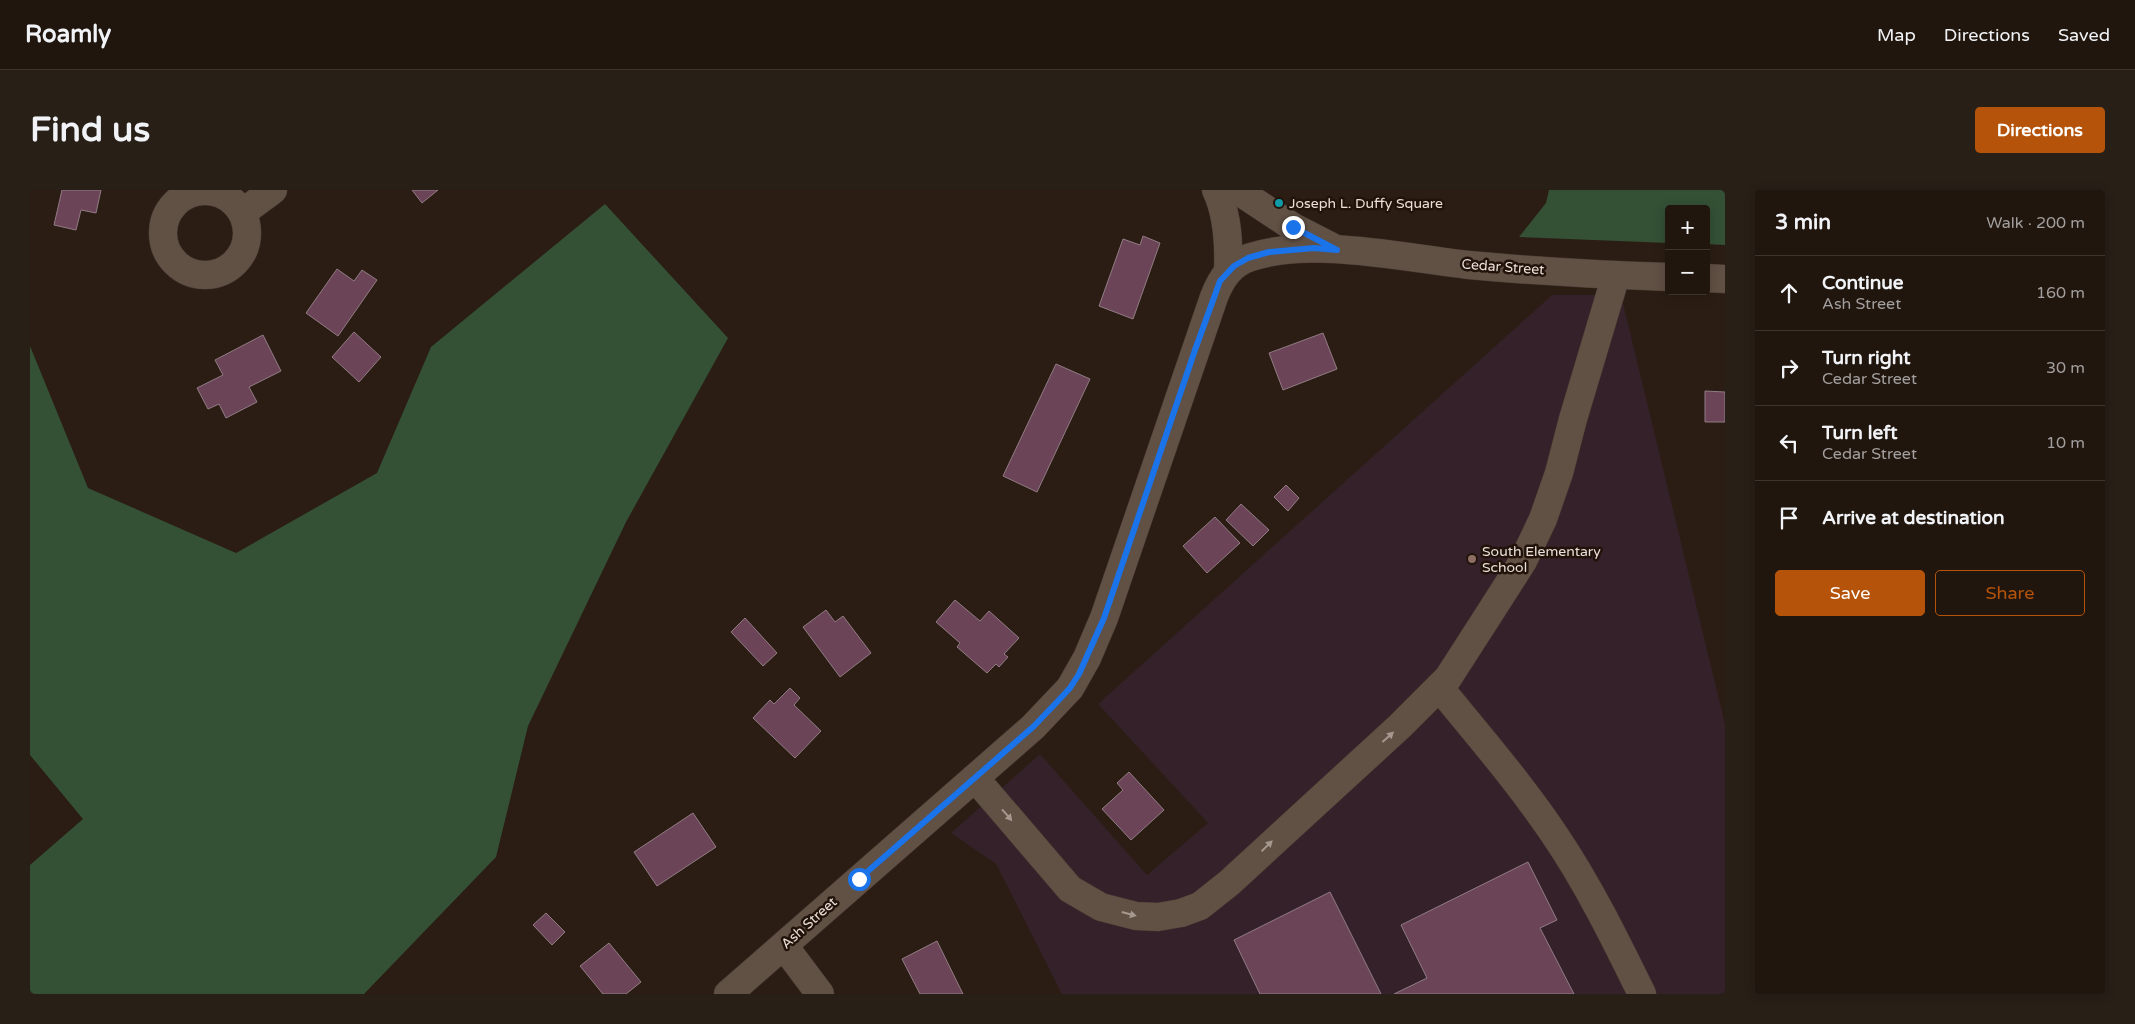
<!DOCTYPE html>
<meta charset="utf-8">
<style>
body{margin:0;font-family:"Varela Round",sans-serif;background:#281f17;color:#f1f3f6}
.controls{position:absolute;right:15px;top:15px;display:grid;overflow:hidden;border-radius:5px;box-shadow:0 2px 12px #0003}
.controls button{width:45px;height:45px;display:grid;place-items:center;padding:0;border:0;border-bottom:1px solid #3d352e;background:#20160e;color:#f1f3f6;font:25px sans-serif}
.stop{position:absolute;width:15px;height:15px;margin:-11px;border:4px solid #1a73e8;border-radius:50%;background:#fff}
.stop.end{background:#1a73e8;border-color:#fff;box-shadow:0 1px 5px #0008}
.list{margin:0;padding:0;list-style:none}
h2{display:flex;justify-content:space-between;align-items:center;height:65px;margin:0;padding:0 20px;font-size:21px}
h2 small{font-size:16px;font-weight:400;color:#a29f9e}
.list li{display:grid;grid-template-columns:32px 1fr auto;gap:15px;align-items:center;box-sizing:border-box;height:75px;padding:0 20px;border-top:1px solid #3d352e}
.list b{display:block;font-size:19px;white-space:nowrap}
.list p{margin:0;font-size:16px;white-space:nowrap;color:#a29f9e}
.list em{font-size:16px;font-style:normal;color:#a29f9e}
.actions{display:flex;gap:10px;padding:15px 20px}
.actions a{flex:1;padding:11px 0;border:1px solid #b45309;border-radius:5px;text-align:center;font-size:18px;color:#b45309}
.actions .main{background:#b45309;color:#fff}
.icon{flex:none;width:28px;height:28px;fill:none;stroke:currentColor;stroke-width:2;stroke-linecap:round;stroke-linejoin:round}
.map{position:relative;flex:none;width:1695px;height:804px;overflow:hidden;border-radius:5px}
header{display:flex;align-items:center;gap:30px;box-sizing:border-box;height:70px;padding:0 25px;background:#20160e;border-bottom:1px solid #3d352e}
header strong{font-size:24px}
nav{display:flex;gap:28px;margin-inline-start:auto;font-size:18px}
.intro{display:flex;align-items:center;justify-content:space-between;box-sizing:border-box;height:120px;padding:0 30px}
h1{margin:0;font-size:35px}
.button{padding:12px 22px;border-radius:5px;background:#b45309;color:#fff;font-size:18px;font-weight:700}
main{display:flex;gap:30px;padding:0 30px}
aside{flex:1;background:#20160e;border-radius:5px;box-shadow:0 2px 12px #0003}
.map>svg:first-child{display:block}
</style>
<header>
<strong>Roamly</strong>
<nav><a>Map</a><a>Directions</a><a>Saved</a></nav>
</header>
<div class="intro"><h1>Find us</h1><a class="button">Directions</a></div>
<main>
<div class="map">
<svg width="1695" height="804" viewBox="0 0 1695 804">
<rect width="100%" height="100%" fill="#2b1d13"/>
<!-- education -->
<path fill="#342129" d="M 1522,105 L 1591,105 L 1695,534 L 1695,804 L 1032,804 L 966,674 L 921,643 L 1010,564 L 1117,685 L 1178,633 L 1068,514 Z"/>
<!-- green -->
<g fill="#345136">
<path d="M 1519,0 L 1695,0 L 1695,55 L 1676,54 L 1676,19 L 1639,19 L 1639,53 L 1489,47 L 1516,13 Z"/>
<path d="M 575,14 L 698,148 L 596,332 L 498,536 L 466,667 L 334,804 L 0,804 L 0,675 L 53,629 L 0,565 L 0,156 L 58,298 L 206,363 L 347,283 L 401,157 Z"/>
</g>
<!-- building -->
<g fill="#6b4557" stroke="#917c85">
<path d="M 32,0 L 71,0 L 66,23 L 51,20 L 46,40 L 24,35 Z"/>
<path d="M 382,0 L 408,0 L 392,13 Z"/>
<path d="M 1113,46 L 1130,53 L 1103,129 L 1069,116 L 1093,49 L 1110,55 Z"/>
<path d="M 307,79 L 324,91 L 332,80 L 347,90 L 308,146 L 276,123 Z"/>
<path d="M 324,142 L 351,167 L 329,192 L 302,167 Z"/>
<path d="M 1293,143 L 1307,179 L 1253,200 L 1239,163 Z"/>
<path d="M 233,145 L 251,181 L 219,197 L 227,212 L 196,228 L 189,214 L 178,219 L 167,198 L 193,185 L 185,170 Z"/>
<path d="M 1026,174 L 1060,189 L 1007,302 L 973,286 Z"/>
<path d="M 1675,201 L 1695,202 L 1695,232 L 1675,232 Z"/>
<path d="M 1256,295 L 1269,308 L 1258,321 L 1244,307 Z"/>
<path d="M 1211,314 L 1239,340 L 1223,356 L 1196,330 Z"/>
<path d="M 1185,327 L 1210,353 L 1177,383 L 1153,356 Z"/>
<path d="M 925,410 L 950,431 L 959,421 L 989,448 L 974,464 L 978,467 L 969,477 L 966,474 L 957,483 L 927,457 L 930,453 L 906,432 Z"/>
<path d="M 796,420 L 805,432 L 813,426 L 841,463 L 810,487 L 773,437 Z"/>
<path d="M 715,428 L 747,463 L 733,476 L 701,442 Z"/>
<path d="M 760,498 L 770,508 L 764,515 L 791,541 L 765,568 L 723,528 L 740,510 L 744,514 Z"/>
<path d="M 1099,582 L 1134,620 L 1101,650 L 1072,619 L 1093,600 L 1087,593 Z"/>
<path d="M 663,623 L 686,657 L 627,696 L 604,662 Z"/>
<path d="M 1498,672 L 1527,730 L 1510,738 L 1544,804 L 1364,804 L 1397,788 L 1371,735 Z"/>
<path d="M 1300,702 L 1351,804 L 1230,804 L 1204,750 Z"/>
<path d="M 516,723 L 535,742 L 522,755 L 503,735 Z"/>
<path d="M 907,751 L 933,804 L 890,804 L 872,769 Z"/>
<path d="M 579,753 L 611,792 L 596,804 L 573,804 L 550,776 Z"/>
</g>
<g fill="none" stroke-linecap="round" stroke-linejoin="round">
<!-- minor casing -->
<g stroke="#433731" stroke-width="29">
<g id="minor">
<path d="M 1186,0 C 1198,25 1199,54 1198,81"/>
<path d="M 1207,0 L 1263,37 L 1302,57"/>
<circle cx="175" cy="43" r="42"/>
<path d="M 212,23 L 243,0"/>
<path d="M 1676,88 L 1695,89"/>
<path d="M 1409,497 C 1448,545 1489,592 1524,644 C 1558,694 1585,749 1612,804"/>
<path d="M 945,588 L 1040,699 L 1071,717 L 1106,726 L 1128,727 L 1151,723 L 1170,716 L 1199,693 L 1370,536 L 1418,488 L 1463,418 L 1493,371 L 1513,329 L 1529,283 L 1543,229 L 1586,85"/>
<path d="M 754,756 L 790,804"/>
<path d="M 698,804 L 1003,537 L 1040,498 L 1057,468 L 1074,428 L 1184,107 C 1191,89 1201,73 1221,67 C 1283,47 1374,68 1439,75 C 1505,81 1572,85 1639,87"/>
</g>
</g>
<!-- minor -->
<use href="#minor" stroke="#615044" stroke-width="28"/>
</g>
<!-- one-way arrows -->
<defs><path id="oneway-solid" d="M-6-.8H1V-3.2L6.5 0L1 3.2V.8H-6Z" transform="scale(1.25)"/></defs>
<g fill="#a6988e">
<use href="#oneway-solid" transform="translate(1358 547) rotate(-42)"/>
<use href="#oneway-solid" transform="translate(977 625) rotate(49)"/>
<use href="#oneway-solid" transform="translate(1237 656) rotate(-44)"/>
<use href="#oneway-solid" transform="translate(1099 724) rotate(15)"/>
</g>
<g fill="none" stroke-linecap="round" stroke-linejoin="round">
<!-- route -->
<path stroke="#1a73e8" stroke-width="6" d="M 829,689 L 1003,537 L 1027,512 L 1040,498 L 1049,484 L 1074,428 L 1165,160 L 1190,91 L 1204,76 L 1218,68 L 1239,62 L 1284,58 L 1307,60 L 1263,37"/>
</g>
<!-- markers -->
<circle fill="#0f9aa8" stroke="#21130a" stroke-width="2" cx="1249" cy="13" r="5"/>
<circle fill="#8d6e63" stroke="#21130a" stroke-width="2" cx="1442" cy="369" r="5"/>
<g text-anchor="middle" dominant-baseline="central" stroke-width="5" stroke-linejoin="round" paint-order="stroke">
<!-- poi labels -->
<g font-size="14" fill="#ebe0d9" stroke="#21130a" text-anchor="start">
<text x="1259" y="13">Joseph L. Duffy Square</text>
<text x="1452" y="361">South Elementary<tspan x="1452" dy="16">School</tspan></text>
</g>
<!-- street labels -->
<g font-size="14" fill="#ebe0d9" stroke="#21130a">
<text transform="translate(1473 77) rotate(4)">Cedar Street</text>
<text transform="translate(779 733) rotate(-42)">Ash Street</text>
</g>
</g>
</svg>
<div class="controls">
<button>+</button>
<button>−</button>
</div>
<div class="stop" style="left:829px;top:689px"></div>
<div class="stop end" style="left:1263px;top:37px"></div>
</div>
<aside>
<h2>3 min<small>Walk · 200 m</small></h2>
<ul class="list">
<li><svg class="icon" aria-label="ahead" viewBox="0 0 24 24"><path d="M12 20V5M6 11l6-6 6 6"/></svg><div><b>Continue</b><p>Ash Street</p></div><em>160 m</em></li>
<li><svg class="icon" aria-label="right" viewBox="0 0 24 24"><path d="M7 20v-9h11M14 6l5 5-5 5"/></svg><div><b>Turn right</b><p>Cedar Street</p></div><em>30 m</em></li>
<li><svg class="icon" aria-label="left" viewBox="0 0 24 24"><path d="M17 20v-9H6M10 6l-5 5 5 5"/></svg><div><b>Turn left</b><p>Cedar Street</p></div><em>10 m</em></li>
<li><svg class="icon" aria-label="arrive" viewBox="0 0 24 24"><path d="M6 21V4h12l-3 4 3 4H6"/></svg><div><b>Arrive at destination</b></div></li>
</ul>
<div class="actions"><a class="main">Save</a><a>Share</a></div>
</aside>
</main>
